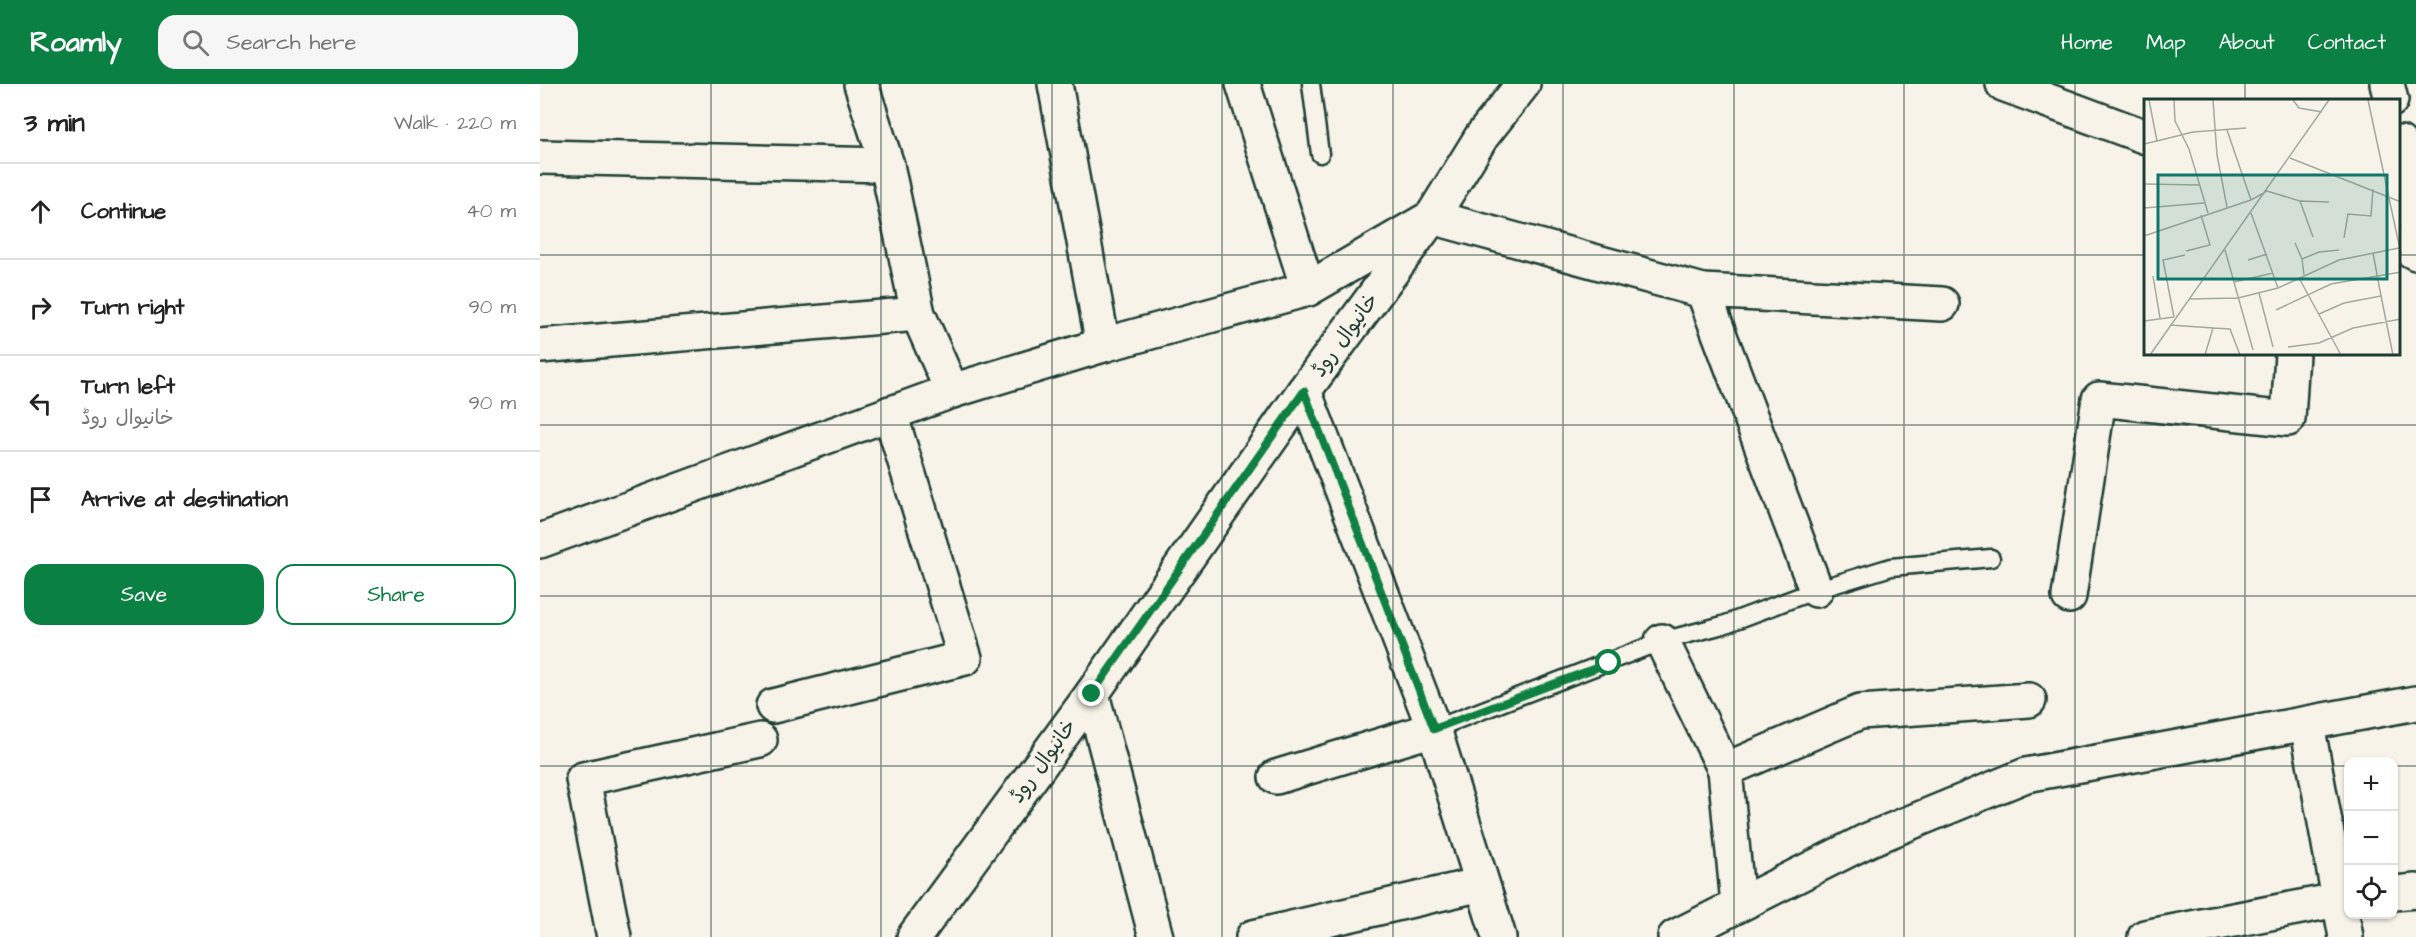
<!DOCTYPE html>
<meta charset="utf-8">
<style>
body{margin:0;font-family:"Architects Daughter","Playpen Sans Arabic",sans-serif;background:#f6f6f6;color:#222}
.controls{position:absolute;right:18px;bottom:18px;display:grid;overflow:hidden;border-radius:12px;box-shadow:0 2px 4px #0004}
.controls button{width:54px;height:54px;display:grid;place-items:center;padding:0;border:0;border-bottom:2px solid #e0e0e0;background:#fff;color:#222;font:30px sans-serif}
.stop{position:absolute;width:18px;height:18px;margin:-14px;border:4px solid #0b8043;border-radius:50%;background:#fff}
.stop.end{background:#0b8043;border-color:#fff;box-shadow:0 2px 6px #0008}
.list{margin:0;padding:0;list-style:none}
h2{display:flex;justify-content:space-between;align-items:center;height:78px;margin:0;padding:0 24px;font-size:26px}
h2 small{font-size:20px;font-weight:400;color:#767676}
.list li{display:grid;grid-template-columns:39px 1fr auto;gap:18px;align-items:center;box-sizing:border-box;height:96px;padding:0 24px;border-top:2px solid #e0e0e0}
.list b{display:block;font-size:22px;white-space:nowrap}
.list p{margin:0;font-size:20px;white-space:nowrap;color:#767676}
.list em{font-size:20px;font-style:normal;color:#767676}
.actions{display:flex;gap:12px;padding:18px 24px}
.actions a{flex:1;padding:14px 0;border:2px solid #0b8043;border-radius:18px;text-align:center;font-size:21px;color:#0b8043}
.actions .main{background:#0b8043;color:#fff}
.icon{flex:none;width:33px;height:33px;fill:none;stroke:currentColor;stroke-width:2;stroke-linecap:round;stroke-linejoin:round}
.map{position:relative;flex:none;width:1876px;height:853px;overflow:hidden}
header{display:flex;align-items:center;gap:36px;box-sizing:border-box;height:84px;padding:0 30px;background:#0b8043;color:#fff}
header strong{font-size:28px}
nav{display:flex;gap:33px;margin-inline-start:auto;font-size:21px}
.search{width:420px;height:54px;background:#f6f6f6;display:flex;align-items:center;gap:15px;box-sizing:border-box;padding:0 21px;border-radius:18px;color:#767676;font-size:22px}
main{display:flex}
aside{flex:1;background:#fff}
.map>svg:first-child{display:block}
</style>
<header>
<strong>Roamly</strong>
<div class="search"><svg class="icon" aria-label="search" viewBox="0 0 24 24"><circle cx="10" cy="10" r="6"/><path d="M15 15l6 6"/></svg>Search here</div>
<nav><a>Home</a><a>Map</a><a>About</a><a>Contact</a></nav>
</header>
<main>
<aside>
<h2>3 min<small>Walk · 220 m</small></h2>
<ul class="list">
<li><svg class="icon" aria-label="ahead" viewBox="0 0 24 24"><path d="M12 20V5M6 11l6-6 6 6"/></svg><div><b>Continue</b></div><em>40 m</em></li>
<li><svg class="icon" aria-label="right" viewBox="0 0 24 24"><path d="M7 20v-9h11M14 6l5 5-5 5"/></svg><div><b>Turn right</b></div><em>90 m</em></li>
<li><svg class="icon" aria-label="left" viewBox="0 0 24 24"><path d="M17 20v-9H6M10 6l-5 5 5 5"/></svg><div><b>Turn left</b><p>خانیوال روڈ</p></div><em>90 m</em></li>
<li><svg class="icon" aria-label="arrive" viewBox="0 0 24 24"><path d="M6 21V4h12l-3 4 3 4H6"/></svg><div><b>Arrive at destination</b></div></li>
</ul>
<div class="actions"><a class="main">Save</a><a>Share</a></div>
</aside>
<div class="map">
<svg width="1876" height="853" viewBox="0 0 1876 853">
<rect width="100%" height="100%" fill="#f7f3e8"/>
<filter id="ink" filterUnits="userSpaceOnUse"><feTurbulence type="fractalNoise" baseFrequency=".0167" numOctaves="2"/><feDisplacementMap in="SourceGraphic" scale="12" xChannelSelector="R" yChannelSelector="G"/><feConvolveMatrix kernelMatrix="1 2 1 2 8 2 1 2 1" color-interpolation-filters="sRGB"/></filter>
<g filter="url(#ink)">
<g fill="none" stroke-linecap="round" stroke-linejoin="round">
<!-- lane casing -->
<g stroke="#1f3d34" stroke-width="21">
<g id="lane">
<path d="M 771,0 L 780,70"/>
<path d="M 894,645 L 1122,557 L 1183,541 L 1276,506 L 1351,483 L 1451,474"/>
</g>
</g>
<!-- street casing -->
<g stroke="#1f3d34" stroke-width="38">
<g id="street">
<path d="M 321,0 L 347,81 L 378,230 L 412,307"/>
<path d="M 515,0 L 563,261"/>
<path d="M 703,0 L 768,205"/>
<path d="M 0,73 L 347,81"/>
<path d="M 1163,207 L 1402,220"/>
<path d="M 0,262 L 378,230"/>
<path d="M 764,307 L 894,645 L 959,853"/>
<path d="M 0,457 L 412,307 L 563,261 L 768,205 L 892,133 L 1163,207 L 1276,506"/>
<path d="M 1529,512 L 1559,315 L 1748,335 L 1752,270"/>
<path d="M 1122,557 L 1185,686 L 1198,820"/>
<path d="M 552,610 L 616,853"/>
<path d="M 233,622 L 425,574 L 350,329"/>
<path d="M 1767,640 L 1806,853"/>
<path d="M 1185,686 L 1320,628 L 1489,616"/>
<path d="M 736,693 L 894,645"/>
<path d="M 1854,809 L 1876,807"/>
<path d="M 74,853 L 43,695 L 220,656"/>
<path d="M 713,853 L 942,800"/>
<path d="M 1135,853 L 1328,756 L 1486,691 L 1876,619"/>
<path d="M 1605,853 L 1808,814"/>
</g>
</g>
<!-- primary casing -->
<g stroke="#1f3d34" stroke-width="38">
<g id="primary">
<path d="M 1463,0 L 1606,53"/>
<path d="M 1847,0 L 1851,16"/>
<path d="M 1860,59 L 1876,139"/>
<path d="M 1860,160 L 1876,169"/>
<path d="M 374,853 L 552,610 L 764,307 L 892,133 L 942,52 L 983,0"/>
</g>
</g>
<!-- lane -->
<use href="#lane" stroke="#f7f3e8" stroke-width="16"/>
<!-- street -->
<use href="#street" stroke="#f7f3e8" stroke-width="33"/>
<!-- primary -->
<use href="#primary" stroke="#f7f3e8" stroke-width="33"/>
</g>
</g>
<g fill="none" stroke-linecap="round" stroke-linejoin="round" filter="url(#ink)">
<!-- route -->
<path stroke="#0b8043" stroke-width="8" d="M 552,610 L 764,307 L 894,645 L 1069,579"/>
</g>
<!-- grid -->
<path fill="none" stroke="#1f3d34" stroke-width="1.5" stroke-opacity="0.55" d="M 171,0 L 171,853M 341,0 L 341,853M 512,0 L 512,853M 682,0 L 682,853M 853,0 L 853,853M 1023,0 L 1023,853M 1194,0 L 1194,853M 1364,0 L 1364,853M 1535,0 L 1535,853M 1705,0 L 1705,16M 0,171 L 1606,171M 1860,171 L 1876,171M 1705,270 L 1705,853M 0,341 L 1876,341M 0,512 L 1876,512M 0,682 L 1808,682M 1854,682 L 1876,682"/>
<g text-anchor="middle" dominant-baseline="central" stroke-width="6" stroke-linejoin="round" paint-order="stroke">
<!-- street labels -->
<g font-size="21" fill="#1f3d34" stroke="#f7f3e8">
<text transform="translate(805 251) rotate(-54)">خانیوال روڈ</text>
<text transform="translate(503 677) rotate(-54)">خانیوال روڈ</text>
</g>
</g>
<!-- overview -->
<g transform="translate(1604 15)">
<rect width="256" height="256" fill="#f7f3e8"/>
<path fill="none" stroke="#a1aaa0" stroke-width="1.5" d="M 30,1 L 31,22 L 45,50 L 64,114M 69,1 L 73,56 L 83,108M 149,1 L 155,9 L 178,13M 224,1 L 257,155M 83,31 L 107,101M 13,42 L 49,33 L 102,29M 0,45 L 13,42 L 5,1M 146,59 L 257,103M 0,85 L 56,86M 156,102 L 185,103M 0,109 L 60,104M 107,114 L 134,189M 0,137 L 107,101 L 123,92 L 156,102 L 169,138M 200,139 L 204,115 L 227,117 L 229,90M 151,144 L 158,160 L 160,176M 81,151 L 109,251M 42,152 L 66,146 L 57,116M 158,160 L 175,153 L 195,151M 104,161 L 123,155M 9,177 L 16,219M 155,179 L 197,256M 90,183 L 129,174M 115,194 L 129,248M 237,197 L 249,256M 45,200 L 94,199 L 134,189 L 195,161 L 255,149M 132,211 L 187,185 L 257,173M 175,215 L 200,204 L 237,197 L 229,154M 30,218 L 19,161 L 41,156M 0,222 L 30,218M 26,226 L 69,229 L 61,256M 69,229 L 86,230 L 96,256M 144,248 L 175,244 L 209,229 L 257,220M 6,256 L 185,1"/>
<path fill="#0f766e" fill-opacity="0.15" stroke="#0f766e" stroke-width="3" d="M 14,76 L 243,76 L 243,180 L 14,180 Z"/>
<rect width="256" height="256" fill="none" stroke="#1f3d34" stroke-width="3"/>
</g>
</svg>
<div class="controls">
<button>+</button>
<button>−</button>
<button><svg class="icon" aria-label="locate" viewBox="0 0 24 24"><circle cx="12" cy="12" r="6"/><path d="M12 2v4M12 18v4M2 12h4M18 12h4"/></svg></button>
</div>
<div class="stop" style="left:1069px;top:579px"></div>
<div class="stop end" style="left:552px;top:610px"></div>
</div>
</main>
